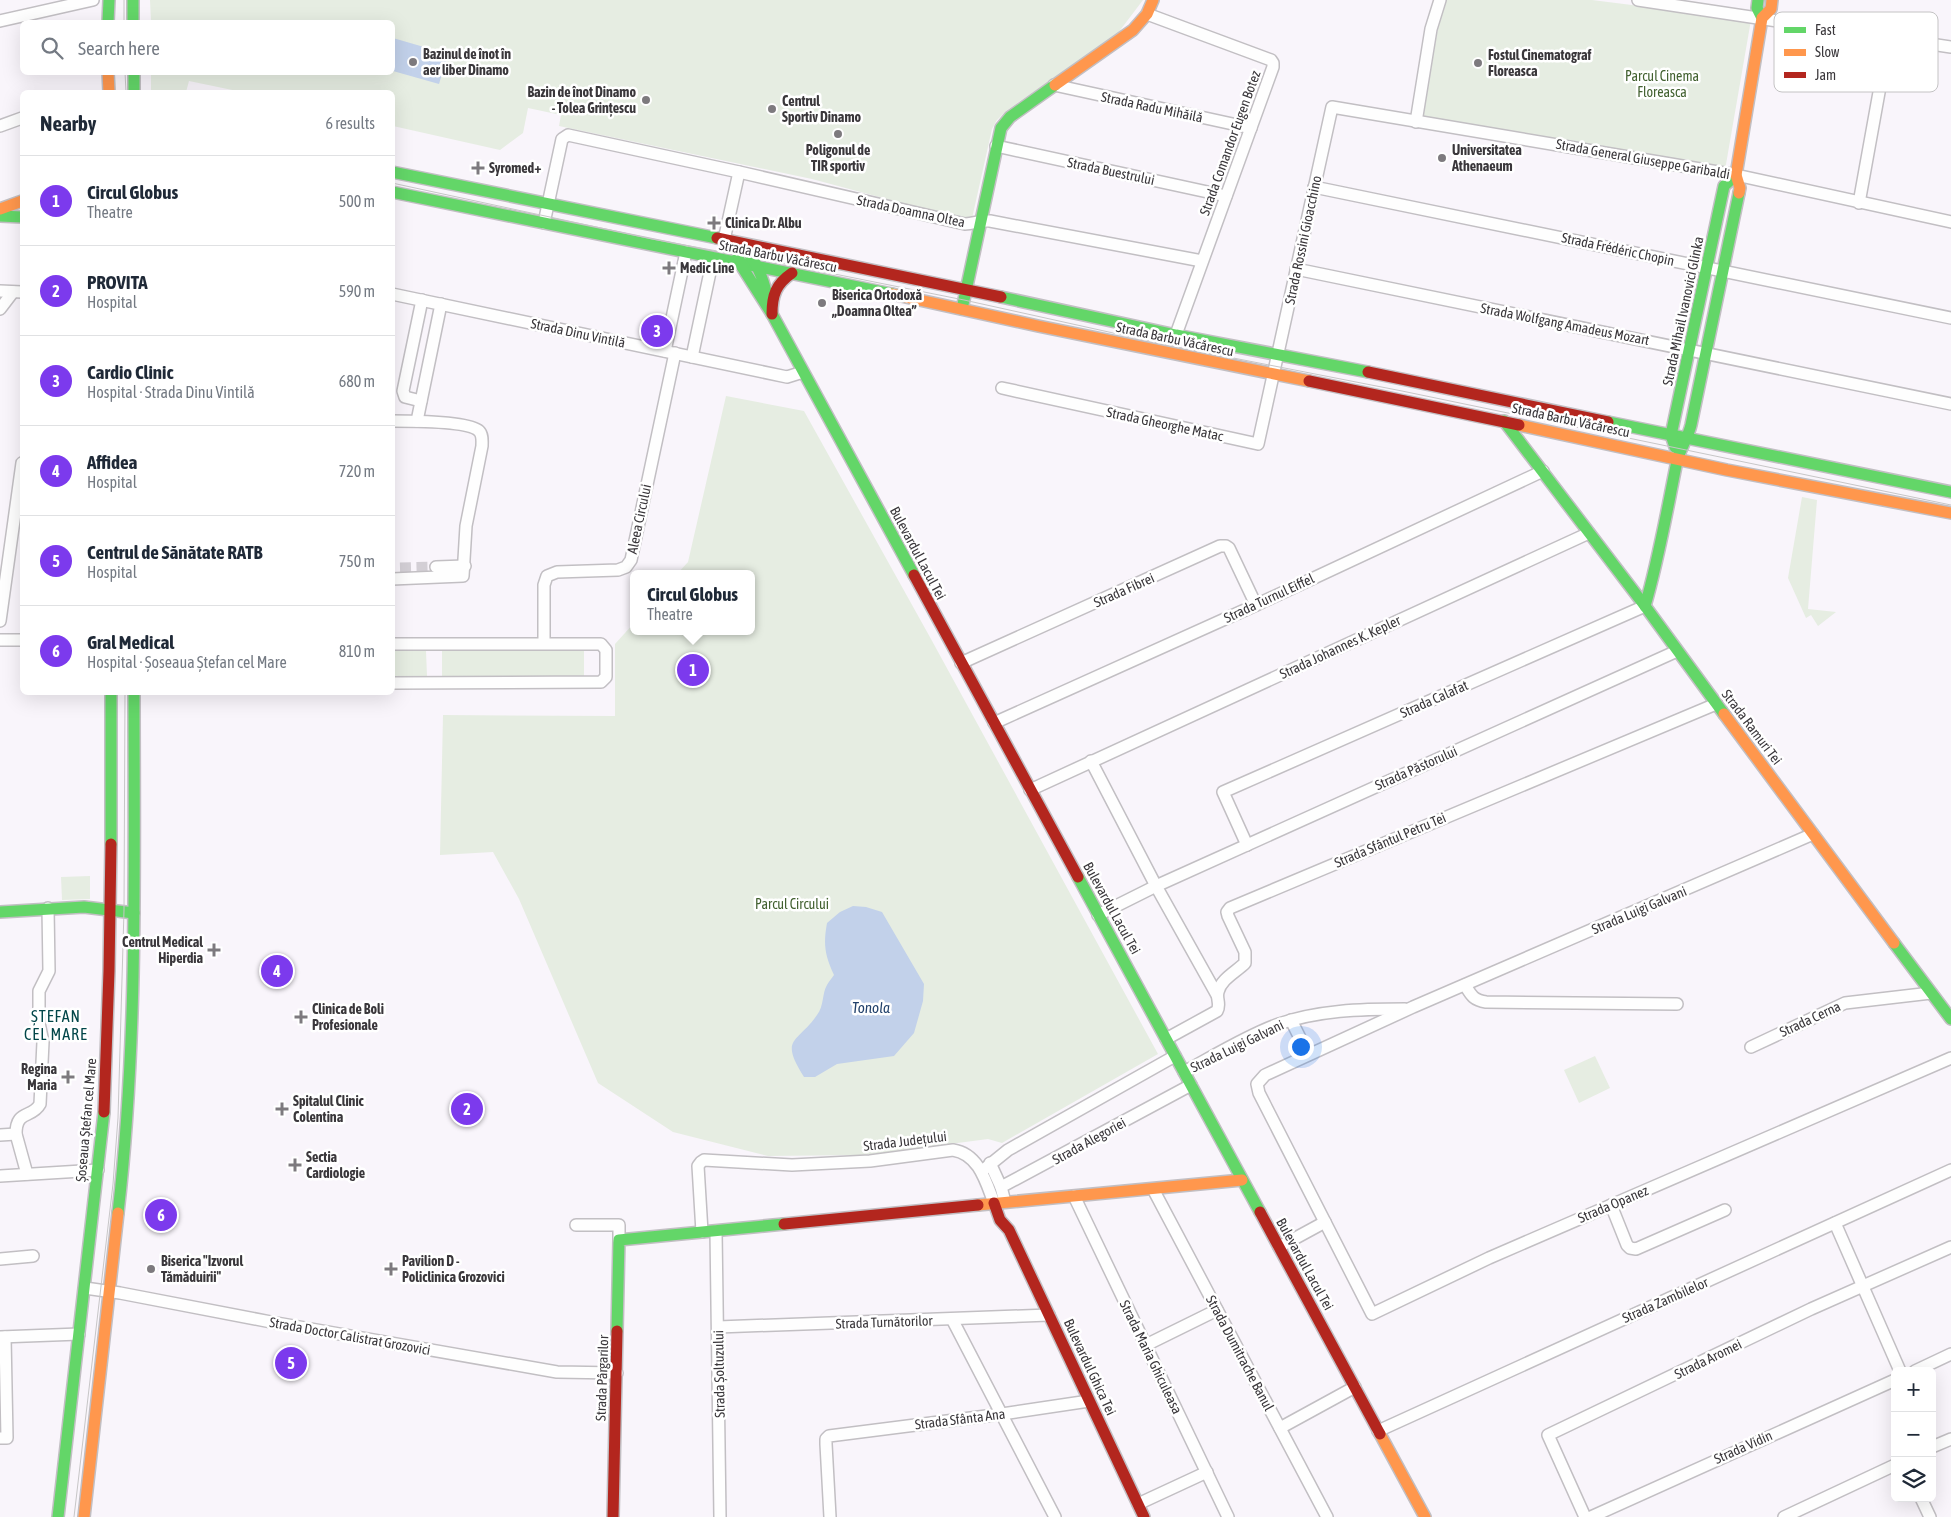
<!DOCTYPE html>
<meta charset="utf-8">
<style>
body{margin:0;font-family:"Asap Condensed",sans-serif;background:#f2f2f3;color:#1f2937}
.controls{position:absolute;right:15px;bottom:15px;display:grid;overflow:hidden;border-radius:8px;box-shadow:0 5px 20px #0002}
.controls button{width:45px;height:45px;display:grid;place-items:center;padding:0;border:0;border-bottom:1px solid #e0e1e3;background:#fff;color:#1f2937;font:25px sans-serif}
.you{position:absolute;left:1300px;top:1046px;width:18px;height:18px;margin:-12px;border:4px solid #fff;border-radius:50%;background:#1a73e8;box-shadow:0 0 0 8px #1a73e833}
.badge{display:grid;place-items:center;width:32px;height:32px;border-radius:50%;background:#7c3aed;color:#fff;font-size:16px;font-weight:700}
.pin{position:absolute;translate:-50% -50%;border:2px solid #fff;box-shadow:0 1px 5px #0006}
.popup{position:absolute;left:630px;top:570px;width:125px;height:65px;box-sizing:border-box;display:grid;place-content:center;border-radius:8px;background:#fff;filter:drop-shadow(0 1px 4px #0005);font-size:16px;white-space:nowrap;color:#747a83}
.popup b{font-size:19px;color:#1f2937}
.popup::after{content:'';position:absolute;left:50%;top:100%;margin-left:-10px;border:10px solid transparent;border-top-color:#fff}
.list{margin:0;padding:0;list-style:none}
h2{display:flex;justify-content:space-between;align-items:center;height:65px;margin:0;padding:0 20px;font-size:21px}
h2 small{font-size:16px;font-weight:400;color:#747a83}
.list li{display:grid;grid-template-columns:32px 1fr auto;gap:15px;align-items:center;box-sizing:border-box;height:90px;padding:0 20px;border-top:1px solid #e0e1e3}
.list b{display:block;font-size:19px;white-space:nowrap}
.list p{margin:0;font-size:16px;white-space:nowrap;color:#747a83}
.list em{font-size:16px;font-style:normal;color:#747a83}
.icon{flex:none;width:28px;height:28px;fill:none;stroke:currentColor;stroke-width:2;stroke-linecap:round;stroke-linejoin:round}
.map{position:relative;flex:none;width:1951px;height:1517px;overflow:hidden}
.search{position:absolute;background:#fff;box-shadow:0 5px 20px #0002;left:20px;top:20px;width:375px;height:55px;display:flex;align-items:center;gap:12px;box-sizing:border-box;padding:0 18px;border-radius:8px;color:#747a83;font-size:19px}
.panel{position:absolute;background:#fff;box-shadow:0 5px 20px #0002;left:20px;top:90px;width:375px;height:605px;border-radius:8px}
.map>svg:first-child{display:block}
</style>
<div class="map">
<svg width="1951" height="1517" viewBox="0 0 1951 1517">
<rect width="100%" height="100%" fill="#f9f5fb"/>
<!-- green -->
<g fill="#e6ede2">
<path d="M 150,0 L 1143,0 L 1118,33 L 1006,111 L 997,120 L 992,129 L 973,214 L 972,218 L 965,220 L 812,179 L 559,126 L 561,115 L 528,108 L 523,133 L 500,150 L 393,126 L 392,92 L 242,92 L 189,81 L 186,92 L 151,92 L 151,73 L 392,72 L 392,22 L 151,22 Z"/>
<path d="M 1445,0 L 1592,0 L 1751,20 L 1725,170 L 1423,117 L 1440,15 Z"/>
<path d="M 726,396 L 804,411 L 931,639 L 1158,1054 L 1002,1143 L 988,1139 L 866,1155 L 768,1156 L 673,1132 L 598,1083 L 519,899 L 493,852 L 440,855 L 443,715 L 615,716 L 615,644 L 634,623 L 634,631 L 752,631 L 752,574 L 677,574 L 688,562 Z"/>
<path d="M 1802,497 L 1817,500 L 1808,609 L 1836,612 L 1818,626 L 1811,615 L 1806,618 L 1788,578 Z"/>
<path d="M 584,650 L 584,676 L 442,677 L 442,651 Z"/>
<path d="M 393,651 L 426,651 L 427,676 L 393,676 Z"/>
<path d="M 90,876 L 90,899 L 62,900 L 61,877 Z"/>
<path d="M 1595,1056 L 1610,1088 L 1579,1103 L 1564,1070 Z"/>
</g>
<!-- water -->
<g fill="#c2d1ea">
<path d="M 393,38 L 448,54 L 439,84 L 393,71 Z"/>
<path d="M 853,906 L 866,907 L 882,912 L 924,984 L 923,1001 L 914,1033 L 894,1056 L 837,1064 L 815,1077 L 804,1077 C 779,1037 797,1044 817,1015 C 824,1006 822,993 827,985 C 829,981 832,978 834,975 C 825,955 823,945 827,923 L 840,912 Z"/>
</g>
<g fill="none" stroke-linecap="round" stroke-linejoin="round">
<!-- street-tunnel -->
<path stroke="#d3cfd5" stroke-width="11" stroke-dasharray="11 5.5" stroke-linecap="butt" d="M 400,568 L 436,567"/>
<!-- street casing -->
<g stroke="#c2bfc3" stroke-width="14">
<g id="street">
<path d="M 1638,0 L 1951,47"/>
<path d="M 1147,14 L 1271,60 L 1273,63 L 1273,67 L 1174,340"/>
<path d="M 0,21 L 93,0"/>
<path d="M 1054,85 L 1251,128"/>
<path d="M 1416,122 L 1431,29 L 1440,0"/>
<path d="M 0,126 L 22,118"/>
<path d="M 996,146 L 1226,196"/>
<path d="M 1314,187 L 1951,318"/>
<path d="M 1859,203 L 1889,37"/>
<path d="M 544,223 L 562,139 L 568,135 L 739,172 L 965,224 C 974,224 980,220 990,221 L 1202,261"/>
<path d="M 724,240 L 739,172"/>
<path d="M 1296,269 L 1951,404"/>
<path d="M 0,291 L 22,292"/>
<path d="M 392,294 L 787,377 L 803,372"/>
<path d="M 0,309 L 13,292"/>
<path d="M 665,351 L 686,252"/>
<path d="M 692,357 L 713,258"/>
<path d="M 1002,388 L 1258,444 L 1332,107 L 1736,175 L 1951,222"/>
<path d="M 421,401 L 405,397 L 403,391 L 422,300"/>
<path d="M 392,421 C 408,421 469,421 479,431 C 483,435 482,441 482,446 L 466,526 L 463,576 L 392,579"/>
<path d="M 417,421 L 441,304"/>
<path d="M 436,567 L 465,566"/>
<path d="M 0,621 L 22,463"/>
<path d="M 0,640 L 22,640"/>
<path d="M 544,643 L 544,585 L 547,576 L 557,572 L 618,570 L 626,567 L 631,560 L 675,353"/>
<path d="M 392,644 L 601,644 L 606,650 L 606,677 L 601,682 L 392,683"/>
<path d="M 961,663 L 1220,546 L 1226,546 L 1229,548 L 1256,605"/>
<path d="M 994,723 L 1256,605 L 1543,471"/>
<path d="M 1091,761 L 1156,886 L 1217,995"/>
<path d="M 1030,790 L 1589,533"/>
<path d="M 1813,834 L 1413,1007 L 1265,1075 L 1257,1084 L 1259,1093 L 1372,1314 L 1489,1258 L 1951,1058"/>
<path d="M 1247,845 L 1223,792 L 1645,606"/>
<path d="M 1098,915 L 1156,886 L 1677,651"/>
<path d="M 1465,985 C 1471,995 1473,1000 1486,1002 L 1677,1004"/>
<path d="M 1291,1020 L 1308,1054"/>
<path d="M 1166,1039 L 1217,1011 C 1221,1004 1216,999 1218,992 C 1221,979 1236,972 1245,963 L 1245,952 L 1228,916 L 1227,912 L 1230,908 L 1716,704"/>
<path d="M 1751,1047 L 1845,1003 L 1931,993"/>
<path d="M 1184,1072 C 1214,1056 1244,1037 1276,1025 C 1317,1010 1362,1009 1405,1009"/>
<path d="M 0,1135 L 16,1134"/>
<path d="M 990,1163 L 1001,1187"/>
<path d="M 982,1171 L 1008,1150 L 1175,1056"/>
<path d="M 27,1174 L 16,1134 C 16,1109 32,1119 40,1104 L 43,1042 L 39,1023 L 39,991 L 49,971 L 48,908"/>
<path d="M 0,1176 L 98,1170"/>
<path d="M 1153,1189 L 1327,1517"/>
<path d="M 1074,1196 L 1228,1517"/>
<path d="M 1005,1202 L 1001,1187 L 1191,1085"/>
<path d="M 1611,1205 L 1627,1245 L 1630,1248 L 1636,1249 L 1725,1210"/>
<path d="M 1835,1223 L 1900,1371"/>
<path d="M 576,1225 L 619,1225 L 619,1240"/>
<path d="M 716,1231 L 720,1517"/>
<path d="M 702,1232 L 698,1166 L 701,1162 L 704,1160 L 792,1165 L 870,1161 L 953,1150 C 979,1154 986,1182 994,1203"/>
<path d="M 1279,1247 L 1325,1222"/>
<path d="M 0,1259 L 33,1256"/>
<path d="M 85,1288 L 120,1293 L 271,1322 L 557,1372 L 617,1373"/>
<path d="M 952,1319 L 1055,1517"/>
<path d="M 718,1327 L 1049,1315"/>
<path d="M 0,1337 L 79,1334"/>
<path d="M 1146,1345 L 1217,1310"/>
<path d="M 1915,1371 L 1951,1354"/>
<path d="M 1280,1428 L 1355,1387"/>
<path d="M 1378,1431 L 1951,1170"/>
<path d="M 0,1438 L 7,1438 L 5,1337"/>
<path d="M 1932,1447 L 1951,1439"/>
<path d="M 1921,1498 L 1930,1517"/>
<path d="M 1138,1504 L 1207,1472"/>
<path d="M 830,1517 L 826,1444 L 826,1439 L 829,1436 L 1002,1414 L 1089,1401"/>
<path d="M 1585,1517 L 1548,1435 L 1811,1309 L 1951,1247"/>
<path d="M 1591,1517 L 1895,1380"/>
<path d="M 1784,1517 L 1895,1465"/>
</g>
</g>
<!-- fast casing -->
<g stroke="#c2bfc3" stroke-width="14">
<g id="fast">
<path d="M 133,0 L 133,22"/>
<path d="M 1758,0 L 1757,8 L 1762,18"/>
<path d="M 108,22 L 109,0"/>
<path d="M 134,72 L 134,92"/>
<path d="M 392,172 L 717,238"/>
<path d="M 392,192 C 559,226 726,259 892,294"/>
<path d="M 0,216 L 22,217"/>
<path d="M 1001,297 L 1176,335 L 1368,372"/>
<path d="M 962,309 L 1001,128 L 1010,117 L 1055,85"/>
<path d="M 771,311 C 765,285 760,264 741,244 L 738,255 L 739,262 L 772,314 L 914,575"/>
<path d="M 1504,421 L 1645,606 L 1724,714"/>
<path d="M 1608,422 L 1951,492"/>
<path d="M 1675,447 L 1671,435 L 1724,186 L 1736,175"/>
<path d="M 1645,606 C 1659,558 1667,510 1677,461 C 1680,449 1688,438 1691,425 L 1739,193"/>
<path d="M 111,844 L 111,692"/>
<path d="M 1078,877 L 1260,1212"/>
<path d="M 0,912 L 84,907 L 134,913"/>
<path d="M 1894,943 L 1951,1019"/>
<path d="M 118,1213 C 138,1040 134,866 134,692"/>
<path d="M 617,1331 L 619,1240 L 784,1224"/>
<path d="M 58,1517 L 104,1112"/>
</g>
</g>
<!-- slow casing -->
<g stroke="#c2bfc3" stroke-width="14">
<g id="slow">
<path d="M 108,72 L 109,92"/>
<path d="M 1055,85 L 1133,30 L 1147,14 L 1153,0"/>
<path d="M 1739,193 L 1740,188 L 1736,175 L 1762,18 L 1771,9 L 1772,0"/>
<path d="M 0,209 L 22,201"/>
<path d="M 892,294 L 1038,326 L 1309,381"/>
<path d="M 1519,425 L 1727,470 L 1951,513"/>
<path d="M 1724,714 L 1894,943"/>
<path d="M 978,1205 L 1242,1180"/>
<path d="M 1380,1434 L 1425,1517"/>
<path d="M 84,1517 L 118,1213"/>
</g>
</g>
<!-- jam casing -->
<g stroke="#c2bfc3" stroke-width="14">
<g id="jam">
<path d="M 717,238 L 1001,297"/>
<path d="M 772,314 C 772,295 776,284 792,273"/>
<path d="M 1368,372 L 1608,422"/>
<path d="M 1309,381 L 1519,425"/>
<path d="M 914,575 L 1078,877"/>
<path d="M 104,1112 L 109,971 L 111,844"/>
<path d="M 994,1203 L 1000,1220 L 1009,1230 L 1144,1517"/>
<path d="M 1260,1212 L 1380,1434"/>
<path d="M 784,1224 L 978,1205"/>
<path d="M 613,1517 L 617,1331"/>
</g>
</g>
<!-- street -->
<use href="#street" stroke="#fefefe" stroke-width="11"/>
<!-- fast -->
<use href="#fast" stroke="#63d668" stroke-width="11"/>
<!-- slow -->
<use href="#slow" stroke="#ff974d" stroke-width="11"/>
<!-- jam -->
<use href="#jam" stroke="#b3261e" stroke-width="11"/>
<!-- tram -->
<g stroke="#c7c6c7" stroke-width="1">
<path d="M 124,0 L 124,22"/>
<path d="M 125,72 L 126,92"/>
<path d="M 392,183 L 652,239 L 755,258 L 964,300 L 1172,346 L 1402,391 L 1951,505"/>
<path d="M 74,1517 L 113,1184 L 118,1118 L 124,910 L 125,692"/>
</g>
</g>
<!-- markers -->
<g fill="#7d7a7e" stroke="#fff" stroke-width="2">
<circle cx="413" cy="62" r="5"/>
<circle cx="1478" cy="63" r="5"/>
<circle cx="646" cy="100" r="5"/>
<circle cx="772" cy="109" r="5"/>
<circle cx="838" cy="134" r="5"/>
<circle cx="1442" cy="158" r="5"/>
<path d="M475.5 160.5h5v5h5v5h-5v5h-5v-5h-5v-5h5z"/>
<path d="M711.5 215.5h5v5h5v5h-5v5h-5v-5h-5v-5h5z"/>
<path d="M666.5 260.5h5v5h5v5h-5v5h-5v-5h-5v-5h5z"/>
<circle cx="822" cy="303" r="5"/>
<path d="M211.5 942.5h5v5h5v5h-5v5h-5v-5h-5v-5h5z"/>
<path d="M298.5 1009.5h5v5h5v5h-5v5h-5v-5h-5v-5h5z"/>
<path d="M65.5 1069.5h5v5h5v5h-5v5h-5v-5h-5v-5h5z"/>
<path d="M279.5 1101.5h5v5h5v5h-5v5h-5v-5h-5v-5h5z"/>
<path d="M292.5 1157.5h5v5h5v5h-5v5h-5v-5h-5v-5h5z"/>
<circle cx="151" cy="1269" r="5"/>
<path d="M388.5 1261.5h5v5h5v5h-5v5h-5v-5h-5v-5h5z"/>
</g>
<g text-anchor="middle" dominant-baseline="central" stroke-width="5" stroke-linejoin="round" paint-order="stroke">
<!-- poi labels -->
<g font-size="14" font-weight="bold" fill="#3a373b" stroke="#fff" text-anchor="start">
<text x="423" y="54">Bazinul de înot în<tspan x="423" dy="16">aer liber Dinamo</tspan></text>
<text x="1488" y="55">Fostul Cinematograf<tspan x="1488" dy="16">Floreasca</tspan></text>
<text x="636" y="92" text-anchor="end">Bazin de înot Dinamo<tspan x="636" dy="16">- Tolea Grințescu</tspan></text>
<text x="782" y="101">Centrul<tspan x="782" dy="16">Sportiv Dinamo</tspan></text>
<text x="838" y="150" text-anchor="middle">Poligonul de<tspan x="838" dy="16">TIR sportiv</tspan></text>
<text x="1452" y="150">Universitatea<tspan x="1452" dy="16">Athenaeum</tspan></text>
<text x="489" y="168">Syromed+</text>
<text x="725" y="223">Clinica Dr. Albu</text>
<text x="680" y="268">Medic Line</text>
<text x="832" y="295">Biserica Ortodoxă<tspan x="832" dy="16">„Doamna Oltea”</tspan></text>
<text x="203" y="942" text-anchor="end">Centrul Medical<tspan x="203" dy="16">Hiperdia</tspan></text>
<text x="312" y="1009">Clinica de Boli<tspan x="312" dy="16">Profesionale</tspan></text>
<text x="57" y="1069" text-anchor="end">Regina<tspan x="57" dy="16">Maria</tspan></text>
<text x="293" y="1101">Spitalul Clinic<tspan x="293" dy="16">Colentina</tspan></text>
<text x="306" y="1157">Sectia<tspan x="306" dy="16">Cardiologie</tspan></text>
<text x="161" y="1261">Biserica "Izvorul<tspan x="161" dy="16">Tămăduirii"</tspan></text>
<text x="402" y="1261">Pavilion D -<tspan x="402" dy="16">Policlinica Grozovici</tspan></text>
</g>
<!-- park labels -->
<g font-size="14" fill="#426130" stroke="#fff">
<text x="1662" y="76">Parcul Cinema<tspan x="1662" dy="16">Floreasca</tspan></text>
<text x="792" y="904">Parcul Circului</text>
</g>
<!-- street labels -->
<g font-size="14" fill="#3a373b" stroke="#fff">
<text transform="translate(1152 107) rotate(12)">Strada Radu Mihăilă</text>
<text transform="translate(1230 143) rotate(-70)">Strada Comandor Eugen Botez</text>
<text transform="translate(1643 159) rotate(10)">Strada General Giuseppe Garibaldi</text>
<text transform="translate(1111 171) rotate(12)">Strada Buestrului</text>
<text transform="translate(911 211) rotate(12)">Strada Doamna Oltea</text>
<text transform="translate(1303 240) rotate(-78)">Strada Rossini Gioacchino</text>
<text transform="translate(1618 249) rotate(12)">Strada Frédéric Chopin</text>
<text transform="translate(778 256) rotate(11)">Strada Barbu Văcărescu</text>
<text transform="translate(1683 311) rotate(-78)">Strada Mihail Ivanovici Glinka</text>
<text transform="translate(1565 324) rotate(11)">Strada Wolfgang Amadeus Mozart</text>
<text transform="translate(578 333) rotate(12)">Strada Dinu Vintilă</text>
<text transform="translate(1175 339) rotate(12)">Strada Barbu Văcărescu</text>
<text transform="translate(1571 420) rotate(12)">Strada Barbu Văcărescu</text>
<text transform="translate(1165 424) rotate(12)">Strada Gheorghe Matac</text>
<text transform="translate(639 519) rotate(-78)">Aleea Circului</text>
<text transform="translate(918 553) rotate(62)">Bulevardul Lacul Tei</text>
<text transform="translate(1124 590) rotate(-24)">Strada Fibrei</text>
<text transform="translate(1269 598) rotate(-25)">Strada Turnul Eiffel</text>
<text transform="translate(1340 647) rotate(-25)">Strada Johannes K. Kepler</text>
<text transform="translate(1434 699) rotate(-24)">Strada Calafat</text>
<text transform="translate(1752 727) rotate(53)">Strada Ramuri Tei</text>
<text transform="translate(1416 768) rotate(-24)">Strada Păstorului</text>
<text transform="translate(1390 840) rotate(-23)">Strada Sfântul Petru Tei</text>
<text transform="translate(1112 908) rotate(61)">Bulevardul Lacul Tei</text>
<text transform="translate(1639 910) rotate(-23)">Strada Luigi Galvani</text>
<text transform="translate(1810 1019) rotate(-25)">Strada Cerna</text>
<text transform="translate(1237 1046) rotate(-26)">Strada Luigi Galvani</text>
<text transform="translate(86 1120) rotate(-85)">Șoseaua Ștefan cel Mare</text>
<text transform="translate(905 1141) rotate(-7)">Strada Județului</text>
<text transform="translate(1089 1141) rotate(-29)">Strada Alegoriei</text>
<text transform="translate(1613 1204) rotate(-23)">Strada Opanez</text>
<text transform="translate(1305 1264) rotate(61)">Bulevardul Lacul Tei</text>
<text transform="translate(1665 1300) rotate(-24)">Strada Zambilelor</text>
<text transform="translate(884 1322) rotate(-2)">Strada Turnătorilor</text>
<text transform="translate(350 1336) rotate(10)">Strada Doctor Calistrat Grozovici</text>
<text transform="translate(1240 1353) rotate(62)">Strada Dumitrache Banul</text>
<text transform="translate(1151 1357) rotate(64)">Strada Maria Ghiculeasa</text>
<text transform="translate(1708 1359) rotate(-26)">Strada Aromei</text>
<text transform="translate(1090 1367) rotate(65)">Bulevardul Ghica Tei</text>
<text transform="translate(719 1374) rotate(-91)">Strada Șoltuzului</text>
<text transform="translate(602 1378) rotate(-88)">Strada Pârgarilor</text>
<text transform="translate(960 1419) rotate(-7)">Strada Sfânta Ana</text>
<text transform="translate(1743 1447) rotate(-24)">Strada Vidin</text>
</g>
<!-- water labels -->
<g font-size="15" font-style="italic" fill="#21406a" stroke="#fff">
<text x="871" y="1007">Tonola</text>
</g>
<!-- quarter labels -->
<g font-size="16" letter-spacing="1" fill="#024649" stroke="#fff">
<text x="56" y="1016">ȘTEFAN<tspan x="56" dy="18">CEL MARE</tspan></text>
</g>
</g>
<!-- legend -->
<rect x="1774" y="12" width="164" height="80" rx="8" fill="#fff" stroke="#c4c3c4" stroke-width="1"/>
<rect x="1784" y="27" width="22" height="6" fill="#63d668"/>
<rect x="1784" y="49" width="22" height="7" fill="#ff974d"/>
<rect x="1784" y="72" width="22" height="6" fill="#b3261e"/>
<g font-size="14" fill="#3a373b">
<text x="1815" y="35">Fast</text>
<text x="1815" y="57">Slow</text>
<text x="1815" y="80">Jam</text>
</g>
</svg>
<div class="controls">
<button>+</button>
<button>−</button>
<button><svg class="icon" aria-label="layers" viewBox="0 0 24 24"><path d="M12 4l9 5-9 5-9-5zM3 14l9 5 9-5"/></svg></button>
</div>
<div class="you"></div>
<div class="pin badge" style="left:693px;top:670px">1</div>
<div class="popup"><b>Circul Globus</b>Theatre</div>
<div class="pin badge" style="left:467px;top:1109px">2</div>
<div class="pin badge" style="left:657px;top:331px">3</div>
<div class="pin badge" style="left:277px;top:971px">4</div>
<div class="pin badge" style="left:291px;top:1363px">5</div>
<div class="pin badge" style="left:161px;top:1215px">6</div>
<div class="search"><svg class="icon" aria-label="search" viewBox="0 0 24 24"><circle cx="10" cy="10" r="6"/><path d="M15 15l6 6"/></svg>Search here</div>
<section class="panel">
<h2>Nearby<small>6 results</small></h2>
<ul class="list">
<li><span class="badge">1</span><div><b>Circul Globus</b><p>Theatre</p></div><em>500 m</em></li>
<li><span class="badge">2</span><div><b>PROVITA</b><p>Hospital</p></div><em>590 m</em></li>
<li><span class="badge">3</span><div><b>Cardio Clinic</b><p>Hospital · Strada Dinu Vintilă</p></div><em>680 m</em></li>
<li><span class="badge">4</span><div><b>Affidea</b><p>Hospital</p></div><em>720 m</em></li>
<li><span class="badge">5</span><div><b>Centrul de Sănătate RATB</b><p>Hospital</p></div><em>750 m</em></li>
<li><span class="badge">6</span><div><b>Gral Medical</b><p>Hospital · Șoseaua Ștefan cel Mare</p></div><em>810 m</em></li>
</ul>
</section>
</div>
